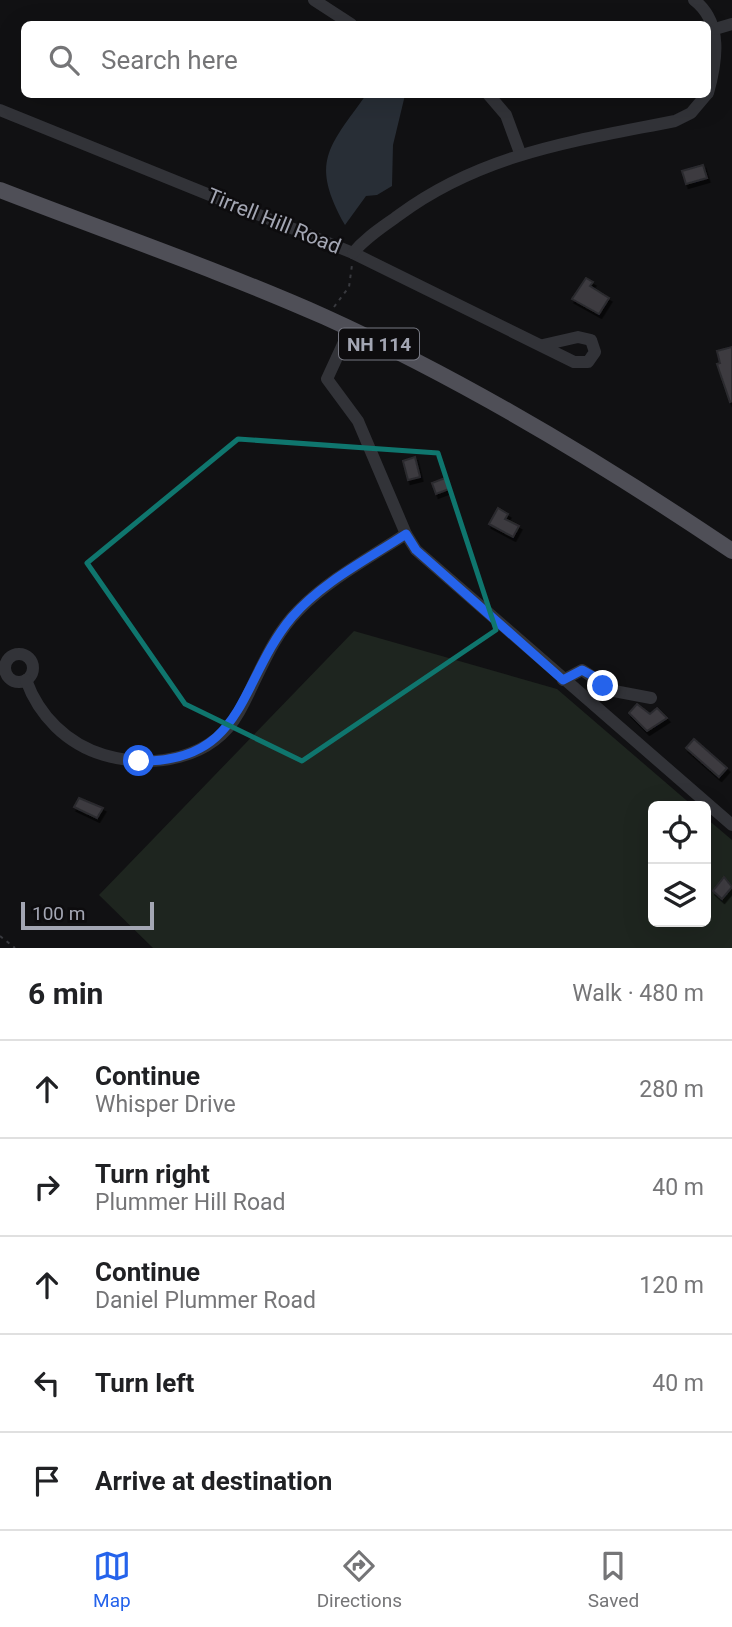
<!DOCTYPE html>
<meta charset="utf-8">
<style>
body{margin:0;font-family:Roboto,sans-serif;background:#f6f6f6;color:#202124}
.controls{position:absolute;right:21px;bottom:21px;display:grid;overflow:hidden;border-radius:10px;box-shadow:0 7px 28px #0002}
.controls button{width:63px;height:63px;display:grid;place-items:center;padding:0;border:0;border-bottom:2px solid #e0e0e0;background:#fff;color:#202124;font:35px sans-serif}
.scale{position:absolute;left:21px;bottom:18px;width:133px;box-sizing:border-box;padding-left:7px;border:4px solid #a3a6b3;border-top:0;font-size:19px;line-height:24px;white-space:nowrap;color:#a3a6b3;-webkit-text-stroke:5px #0d0c0e;paint-order:stroke}
.stop{position:absolute;width:21px;height:21px;margin:-16px;border:5px solid #2563eb;border-radius:50%;background:#fff}
.stop.end{background:#2563eb;border-color:#fff;box-shadow:0 2px 7px #0008}
.list{margin:0;padding:0;list-style:none}
h2{display:flex;justify-content:space-between;align-items:center;height:91px;margin:0;padding:0 28px;font-size:30px}
h2 small{font-size:23px;font-weight:400;color:#757577}
.list li{display:grid;grid-template-columns:46px 1fr auto;gap:21px;align-items:center;box-sizing:border-box;height:98px;padding:0 28px;border-top:2px solid #e0e0e0}
.list b{display:block;font-size:26px;white-space:nowrap}
.list p{margin:0;font-size:23px;white-space:nowrap;color:#757577}
.list em{font-size:23px;font-style:normal;color:#757577}
.icon{flex:none;width:38px;height:38px;fill:none;stroke:currentColor;stroke-width:2;stroke-linecap:round;stroke-linejoin:round}
.map{position:relative;flex:none;width:732px;height:948px;overflow:hidden}
.search{position:absolute;background:#fff;box-shadow:0 7px 28px #0002;left:21px;right:21px;top:21px;height:77px;display:flex;align-items:center;gap:18px;box-sizing:border-box;padding:0 24px;border-radius:10px;color:#757577;font-size:26px}
.sheet{height:581px;background:#fff}
nav{display:flex;justify-content:space-around;align-items:center;box-sizing:border-box;height:98px;border-top:2px solid #e0e0e0;background:#fff;font-size:19px;color:#757577}
nav a{display:grid;justify-items:center;gap:4px}
nav .on{color:#2563eb}
.map>svg:first-child{display:block}
</style>
<div class="map">
<svg width="732" height="948" viewBox="0 0 732 948">
<defs>
<filter id="shadow"><feDropShadow dx="2.5" dy="4" stdDeviation="0" flood-color="#0009"/></filter>
</defs>
<rect width="100%" height="100%" fill="#111113"/>
<!-- green -->
<path fill="#1e251f" d="M 354,631 L 557,689 L 693,806 L 653,806 L 653,922 L 706,922 L 706,818 L 732,840 L 732,948 L 153,948 L 99,895 Z"/>
<!-- water -->
<path fill="#282e36" d="M 366,95 L 405,95 L 393,145 L 392,186 L 377,195 L 366,196 L 345,225 C 310,162 328,148 366,95 Z"/>
<!-- building -->
<g fill="#3c3b40" stroke="#2c2b2f" stroke-width="2" filter="url(#shadow)">
<path d="M 703,165 L 707,178 L 686,184 L 682,171 Z"/>
<path d="M 586,278 L 593,282 L 590,286 L 609,298 L 599,314 L 572,299 Z"/>
<path d="M 732,347 L 732,401 L 730,402 L 717,364 L 720,363 L 717,351 Z"/>
<path d="M 415,457 L 420,477 L 408,480 L 403,461 Z"/>
<path d="M 445,478 L 449,489 L 436,494 L 432,483 Z"/>
<path d="M 498,508 L 508,514 L 505,519 L 519,526 L 513,537 L 489,524 Z"/>
<path d="M 637,704 L 650,714 L 657,708 L 667,718 L 647,731 L 629,713 Z"/>
<path d="M 694,739 L 727,768 L 719,777 L 686,748 Z"/>
<path d="M 79,798 L 103,808 L 97,818 L 74,807 Z"/>
<path d="M 724,877 L 732,887 L 722,899 L 713,891 Z"/>
</g>
<g fill="none" stroke-linecap="round" stroke-linejoin="round">
<!-- path -->
<g stroke="#393a3f" stroke-width="2" stroke-dasharray="3.5 5" stroke-linecap="butt">
<path d="M 334,307 L 349,287 L 352,265"/>
<path d="M 0,936 L 15,948"/>
</g>
<!-- minor -->
<g stroke="#323338" stroke-width="12">
<path d="M 314,0 L 351,24"/>
<path d="M 694,0 C 723,22 717,61 708,93"/>
<path d="M 715,29 L 732,24"/>
<path d="M 488,94 L 506,115 L 520,153"/>
<path d="M 0,110 L 353,253 L 574,362 L 588,362 L 595,352 L 591,340 L 578,337 L 543,345"/>
<path d="M 353,253 C 366,237 383,227 399,215 C 483,153 575,141 675,121 L 691,113 L 707,94"/>
<path d="M 350,329 L 327,379 L 358,421 L 406,534 L 416,550 L 732,825"/>
<circle cx="19" cy="668" r="14"/>
<path d="M 26,680 C 39,716 67,744 104,755 C 153,769 212,760 239,712 C 258,678 270,639 298,611 C 328,580 369,558 406,534"/>
<path d="M 563,680 L 582,670 L 614,691 L 651,698"/>
</g>
<!-- major -->
<path stroke="#4f4f57" stroke-width="16" d="M 0,190 C 108,232 219,270 325,317 C 468,382 602,463 732,551"/>
</g>
<g fill="none" stroke-linecap="round" stroke-linejoin="round">
<!-- route -->
<path stroke="#2563eb" stroke-width="9" d="M 139,761 C 246,763 239,680 292,617 C 322,582 368,559 406,534 L 416,550 L 563,680 L 582,670 L 593,676 L 603,686"/>
</g>
<!-- marked area -->
<path fill="none" stroke="#0f766e" stroke-width="5" stroke-linejoin="round" d="M 238,439 L 438,453 L 496,630 L 302,761 L 185,704 L 87,563 Z"/>
<g text-anchor="middle" dominant-baseline="central" stroke-width="5" stroke-linejoin="round" paint-order="stroke">
<!-- shield labels -->
<rect fill="#0d0c0e" stroke="#767882" stroke-width="2" x="339" y="328.5" width="80" height="31" rx="5"/>
<g font-size="19" font-weight="bold" fill="#a3a6b3">
<text x="379" y="344">NH 114</text>
</g>
<!-- street labels -->
<g font-size="21" fill="#a3a6b3" stroke="#0d0c0e">
<text transform="translate(274 221) rotate(22)">Tirrell Hill Road</text>
</g>
</g>
</svg>
<div class="controls">
<button><svg class="icon" aria-label="locate" viewBox="0 0 24 24"><circle cx="12" cy="12" r="6"/><path d="M12 2v4M12 18v4M2 12h4M18 12h4"/></svg></button>
<button><svg class="icon" aria-label="layers" viewBox="0 0 24 24"><path d="M12 4l9 5-9 5-9-5zM3 14l9 5 9-5"/></svg></button>
</div>
<div class="scale">100 m</div>
<div class="stop" style="left:139px;top:761px"></div>
<div class="stop end" style="left:603px;top:686px"></div>
<div class="search"><svg class="icon" aria-label="search" viewBox="0 0 24 24"><circle cx="10" cy="10" r="6"/><path d="M15 15l6 6"/></svg>Search here</div>
</div>
<section class="sheet">
<h2>6 min<small>Walk · 480 m</small></h2>
<ul class="list">
<li><svg class="icon" aria-label="ahead" viewBox="0 0 24 24"><path d="M12 20V5M6 11l6-6 6 6"/></svg><div><b>Continue</b><p>Whisper Drive</p></div><em>280 m</em></li>
<li><svg class="icon" aria-label="right" viewBox="0 0 24 24"><path d="M7 20v-9h11M14 6l5 5-5 5"/></svg><div><b>Turn right</b><p>Plummer Hill Road</p></div><em>40 m</em></li>
<li><svg class="icon" aria-label="ahead" viewBox="0 0 24 24"><path d="M12 20V5M6 11l6-6 6 6"/></svg><div><b>Continue</b><p>Daniel Plummer Road</p></div><em>120 m</em></li>
<li><svg class="icon" aria-label="left" viewBox="0 0 24 24"><path d="M17 20v-9H6M10 6l-5 5 5 5"/></svg><div><b>Turn left</b></div><em>40 m</em></li>
<li><svg class="icon" aria-label="arrive" viewBox="0 0 24 24"><path d="M6 21V4h12l-3 4 3 4H6"/></svg><div><b>Arrive at destination</b></div></li>
</ul>
</section>
<nav>
<a class="on"><svg class="icon" aria-label="map" viewBox="0 0 24 24"><path d="M3 6l6-2 6 2 6-2v14l-6 2-6-2-6 2zM9 4v14M15 6v14"/></svg>Map</a>
<a><svg class="icon" aria-label="directions" viewBox="0 0 24 24"><path d="M12 3l9 9-9 9-9-9zM9 14v-3h6M13 9l2 2-2 2"/></svg>Directions</a>
<a><svg class="icon" aria-label="saved" viewBox="0 0 24 24"><path d="M7 4h10v16l-5-4-5 4z"/></svg>Saved</a>
</nav>
